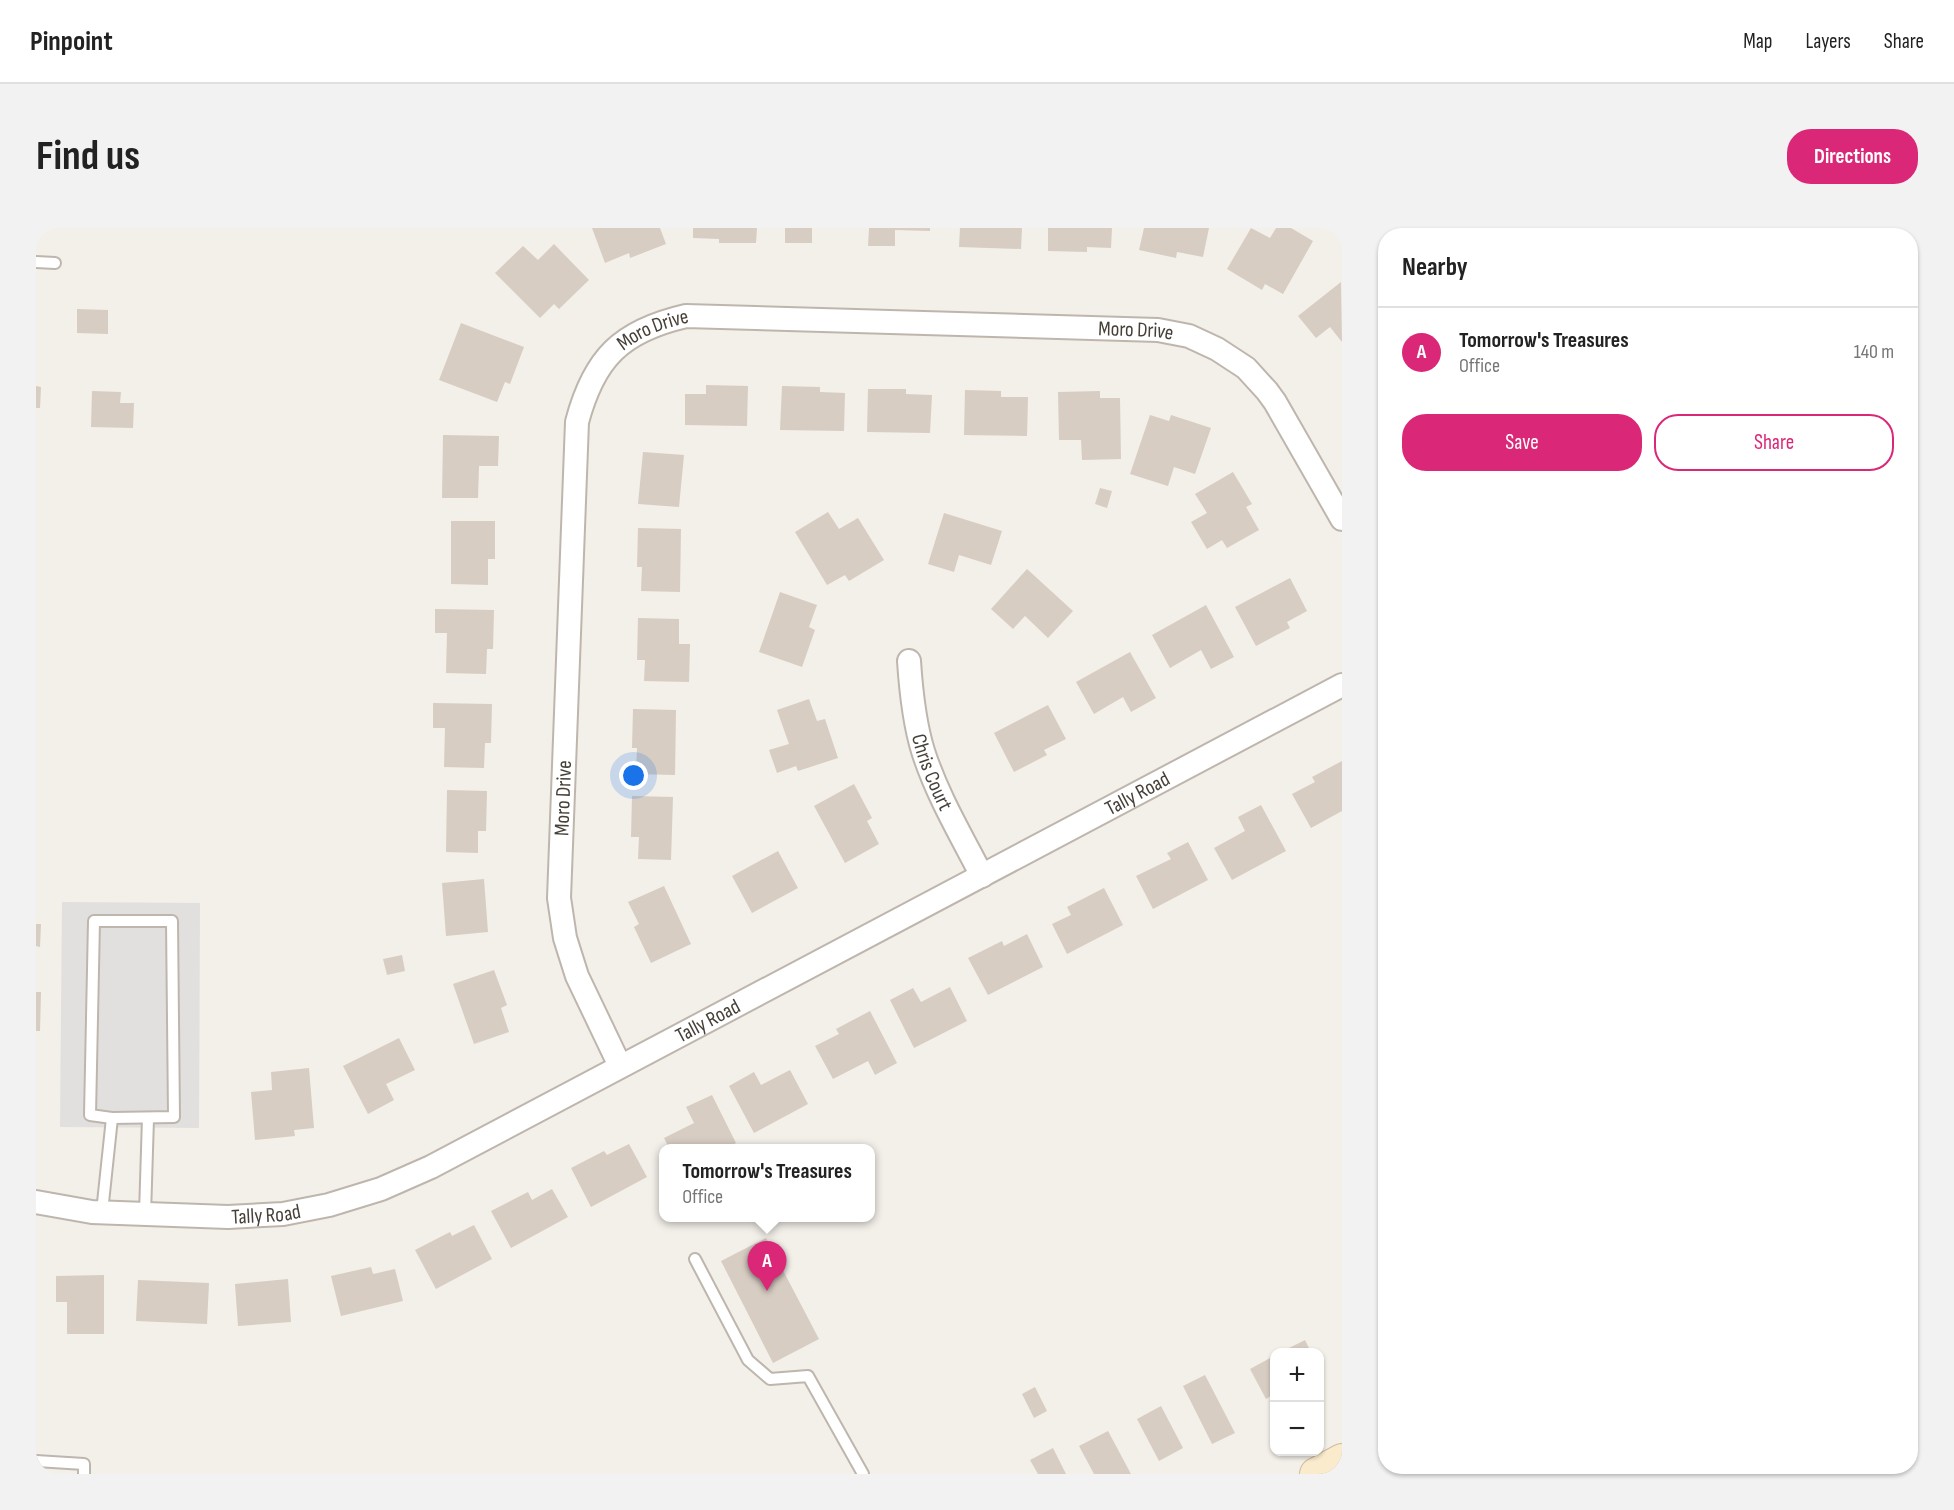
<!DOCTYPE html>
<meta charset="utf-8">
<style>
body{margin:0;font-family:"Sofia Sans Condensed",sans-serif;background:#f2f2f2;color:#222}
.controls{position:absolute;right:18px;bottom:18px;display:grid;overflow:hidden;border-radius:12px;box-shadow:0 2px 4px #0004}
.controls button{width:54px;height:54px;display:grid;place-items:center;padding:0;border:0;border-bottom:2px solid #e0e0e0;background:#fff;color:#222;font:30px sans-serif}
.you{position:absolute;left:598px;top:548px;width:21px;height:21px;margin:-15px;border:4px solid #fff;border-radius:50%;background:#1a73e8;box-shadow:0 0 0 9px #1a73e833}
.badge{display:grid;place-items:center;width:39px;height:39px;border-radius:50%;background:#db2777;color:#fff;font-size:20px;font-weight:700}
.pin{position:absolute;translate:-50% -50px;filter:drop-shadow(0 2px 3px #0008)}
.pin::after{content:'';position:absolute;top:32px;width:21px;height:18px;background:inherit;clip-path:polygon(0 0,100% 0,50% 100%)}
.popup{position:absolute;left:623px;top:916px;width:216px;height:78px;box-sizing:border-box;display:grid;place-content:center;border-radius:12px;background:#fff;filter:drop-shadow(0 2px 4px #0005);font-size:20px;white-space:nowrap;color:#767676}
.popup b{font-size:22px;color:#222}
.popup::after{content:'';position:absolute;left:50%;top:100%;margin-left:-12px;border:12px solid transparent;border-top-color:#fff}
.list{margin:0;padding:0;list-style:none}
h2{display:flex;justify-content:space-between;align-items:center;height:78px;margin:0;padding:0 24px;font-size:26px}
h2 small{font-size:20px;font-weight:400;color:#767676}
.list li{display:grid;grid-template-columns:39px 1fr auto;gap:18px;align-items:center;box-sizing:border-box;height:90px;padding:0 24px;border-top:2px solid #e0e0e0}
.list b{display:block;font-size:22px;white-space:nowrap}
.list p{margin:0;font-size:20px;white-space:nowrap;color:#767676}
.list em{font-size:20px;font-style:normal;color:#767676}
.actions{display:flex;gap:12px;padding:18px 24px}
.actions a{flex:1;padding:14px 0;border:2px solid #db2777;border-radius:24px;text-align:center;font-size:21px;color:#db2777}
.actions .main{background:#db2777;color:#fff}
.map{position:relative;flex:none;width:1306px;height:1246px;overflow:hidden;border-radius:24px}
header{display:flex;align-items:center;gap:36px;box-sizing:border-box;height:84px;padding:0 30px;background:#fff;border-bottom:2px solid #e0e0e0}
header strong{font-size:28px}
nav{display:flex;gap:33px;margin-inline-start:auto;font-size:21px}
.intro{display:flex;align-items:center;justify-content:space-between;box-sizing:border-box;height:144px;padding:0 36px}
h1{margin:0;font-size:42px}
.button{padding:15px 27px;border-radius:24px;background:#db2777;color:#fff;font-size:21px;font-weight:700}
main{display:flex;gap:36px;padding:0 36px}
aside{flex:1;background:#fff;border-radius:24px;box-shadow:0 2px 4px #0004}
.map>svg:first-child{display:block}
</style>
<header>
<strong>Pinpoint</strong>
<nav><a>Map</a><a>Layers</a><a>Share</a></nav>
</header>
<div class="intro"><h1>Find us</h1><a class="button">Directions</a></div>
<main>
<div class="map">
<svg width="1306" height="1246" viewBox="0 0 1306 1246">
<rect width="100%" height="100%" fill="#f3efe9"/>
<!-- parking -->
<path fill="#e2e0de" d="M 26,674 L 164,675 L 163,900 L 24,899 Z"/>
<!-- building -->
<g fill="#d7cdc3">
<path d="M 556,0 L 624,0 L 630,16 L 594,30 L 593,25 L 569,35 Z"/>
<path d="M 657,0 L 721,0 L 720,15 L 683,15 L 683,11 L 657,10 Z"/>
<rect x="749" y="0" width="27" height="15"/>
<path d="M 833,0 L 894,0 L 894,3 L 859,2 L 859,18 L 832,18 Z"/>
<path d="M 924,0 L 986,0 L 985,21 L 923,19 Z"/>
<path d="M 1012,0 L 1076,0 L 1075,20 L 1051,19 L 1051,24 L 1012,23 Z"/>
<path d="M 1108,0 L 1173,0 L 1167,29 L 1141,24 L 1140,30 L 1103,22 Z"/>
<path d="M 1215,0 L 1234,10 L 1240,0 L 1255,0 L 1277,13 L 1247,66 L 1229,56 L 1226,62 L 1191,41 Z"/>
<path d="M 518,16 L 553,52 L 523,81 L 518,76 L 504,90 L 459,45 L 487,18 L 502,32 Z"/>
<path d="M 1305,54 L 1306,114 L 1294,99 L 1280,110 L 1262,88 Z"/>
<path d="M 41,81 L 72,82 L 72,106 L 41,105 Z"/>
<path d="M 425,95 L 488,119 L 474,156 L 469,154 L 461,174 L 403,152 Z"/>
<path d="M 670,157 L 712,158 L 711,198 L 649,197 L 649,166 L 670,166 Z"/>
<path d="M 0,158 L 5,159 L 4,180 L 0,180 Z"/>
<path d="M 746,158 L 784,159 L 784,164 L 809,165 L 808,203 L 744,202 Z"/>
<path d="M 832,161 L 870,161 L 870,166 L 896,167 L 894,205 L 831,204 Z"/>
<path d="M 929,162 L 965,163 L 965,169 L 992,169 L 991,208 L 928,207 Z"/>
<path d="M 56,163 L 85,164 L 84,175 L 98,175 L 97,200 L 55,199 Z"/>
<path d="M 1064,163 L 1064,170 L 1084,170 L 1085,231 L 1046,232 L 1045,212 L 1023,212 L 1022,164 Z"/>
<path d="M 1114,187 L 1133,193 L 1135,187 L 1175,200 L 1159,246 L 1138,239 L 1132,258 L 1094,246 Z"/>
<path d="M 407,207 L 463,208 L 462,238 L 443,238 L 442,270 L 406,270 Z"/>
<path d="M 607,224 L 648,227 L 643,279 L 602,276 Z"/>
<path d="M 1197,244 L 1216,276 L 1210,279 L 1223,302 L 1191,320 L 1186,312 L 1171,321 L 1155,294 L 1171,285 L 1159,266 Z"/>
<path d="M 1064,260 L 1076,263 L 1071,280 L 1059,276 Z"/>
<path d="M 792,284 L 803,301 L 822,290 L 848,332 L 813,353 L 809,347 L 791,357 L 759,304 Z"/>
<path d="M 908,285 L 966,303 L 955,337 L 923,327 L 918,344 L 892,336 Z"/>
<path d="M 415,293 L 459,293 L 459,331 L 452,331 L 452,357 L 415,356 Z"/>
<path d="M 602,300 L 645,301 L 644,364 L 605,363 L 606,339 L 601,339 Z"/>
<path d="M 991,341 L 1037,383 L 1012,410 L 989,388 L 977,401 L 955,381 Z"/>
<path d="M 1254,350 L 1271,383 L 1251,394 L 1254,400 L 1220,418 L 1199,379 Z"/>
<path d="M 744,364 L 781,377 L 773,399 L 779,402 L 766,439 L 723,424 Z"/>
<path d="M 1170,377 L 1198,429 L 1175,441 L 1165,422 L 1134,440 L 1116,407 Z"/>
<path d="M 399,381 L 458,382 L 457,421 L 451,421 L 450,446 L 410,445 L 411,405 L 399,405 Z"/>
<path d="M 602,390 L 643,391 L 643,416 L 654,416 L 653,454 L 608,453 L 609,432 L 601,432 Z"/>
<path d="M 1094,424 L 1120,470 L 1095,484 L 1087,469 L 1058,486 L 1040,454 Z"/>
<path d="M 773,471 L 781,493 L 789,491 L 802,530 L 762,543 L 760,538 L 741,545 L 733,522 L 753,516 L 741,482 Z"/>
<path d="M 397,475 L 456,476 L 455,515 L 449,515 L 448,540 L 408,539 L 409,500 L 397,500 Z"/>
<path d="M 1012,477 L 1030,511 L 1008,522 L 1011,527 L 978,544 L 958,505 Z"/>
<path d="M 597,481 L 640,482 L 639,547 L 600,546 L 601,520 L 596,520 Z"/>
<path d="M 1306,533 L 1306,583 L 1275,600 L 1256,566 L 1279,554 L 1276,549 Z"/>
<path d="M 818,556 L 836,590 L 831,593 L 843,616 L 809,635 L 778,578 Z"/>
<path d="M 411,562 L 451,563 L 450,603 L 442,603 L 442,625 L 410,624 Z"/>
<path d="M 596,568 L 637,569 L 635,632 L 602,631 L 603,609 L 595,609 Z"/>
<path d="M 1225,577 L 1250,623 L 1196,652 L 1178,620 L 1209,603 L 1202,589 Z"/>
<path d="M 1152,614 L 1172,652 L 1117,681 L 1100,648 L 1135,631 L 1131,625 Z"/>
<path d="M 742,623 L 762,660 L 716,685 L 696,648 Z"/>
<path d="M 448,651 L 452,704 L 410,708 L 406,655 Z"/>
<path d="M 628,658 L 655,716 L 615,735 L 598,699 L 603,696 L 592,674 Z"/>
<path d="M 1068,660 L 1087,697 L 1031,726 L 1016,696 L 1035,687 L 1031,679 Z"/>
<path d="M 0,696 L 5,696 L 4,719 L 0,718 Z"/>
<path d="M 991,706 L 1007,739 L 952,767 L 932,730 L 966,713 L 968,718 Z"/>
<path d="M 366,727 L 369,743 L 351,747 L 347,731 Z"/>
<path d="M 458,742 L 471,777 L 465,780 L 473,804 L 438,816 L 417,756 Z"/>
<path d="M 914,759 L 931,793 L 878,820 L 854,772 L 877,760 L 885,774 Z"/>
<path d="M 0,764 L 5,764 L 4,803 L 0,803 Z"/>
<path d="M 834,783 L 861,835 L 839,847 L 832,833 L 797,851 L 779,818 L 803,806 L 800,801 Z"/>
<path d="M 363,810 L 379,842 L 350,856 L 358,872 L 332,886 L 307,838 Z"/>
<path d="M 273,840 L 278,900 L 258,902 L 259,908 L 219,912 L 215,864 L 236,862 L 235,844 Z"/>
<path d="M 754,842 L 772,876 L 718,905 L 693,858 L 718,844 L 725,857 Z"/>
<path d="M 676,867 L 700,915 L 690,920 L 633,920 L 628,910 L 658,895 L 650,879 Z"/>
<path d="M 593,916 L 611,949 L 555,979 L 535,940 L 568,923 L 571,927 Z"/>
<path d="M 516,961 L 532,989 L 475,1020 L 455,983 L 492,964 L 496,972 Z"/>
<path d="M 438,997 L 456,1031 L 400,1061 L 379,1022 L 414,1004 L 416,1008 Z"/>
<path d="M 730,1010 L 783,1111 L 737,1135 L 685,1033 Z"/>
<path d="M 335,1039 L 337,1046 L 359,1041 L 367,1073 L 305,1088 L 295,1048 Z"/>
<path d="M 68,1047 L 68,1106 L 31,1106 L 31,1074 L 20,1074 L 20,1048 Z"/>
<path d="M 252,1051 L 255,1094 L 202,1098 L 199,1056 Z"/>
<path d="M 102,1052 L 173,1055 L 171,1096 L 100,1093 Z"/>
<path d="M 1269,1112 L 1275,1124 L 1245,1124 Z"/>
<path d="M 1238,1128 L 1238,1166 L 1230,1171 L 1214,1141 Z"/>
<path d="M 1169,1147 L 1199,1205 L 1176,1216 L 1147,1158 Z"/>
<path d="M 999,1159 L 1011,1183 L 998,1190 L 986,1166 Z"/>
<path d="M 1125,1178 L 1147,1220 L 1123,1233 L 1101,1191 Z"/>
<path d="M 1072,1203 L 1095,1246 L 1058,1246 L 1043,1218 Z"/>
<path d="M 1017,1220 L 1030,1246 L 1002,1246 L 994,1232 Z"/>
</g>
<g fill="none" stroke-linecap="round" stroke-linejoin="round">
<!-- service casing -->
<g stroke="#beb6ad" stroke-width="14">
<g id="service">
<path d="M 0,34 L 19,35"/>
<path d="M 58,693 L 136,693 L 138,889 L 76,890 L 54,887 Z"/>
<path d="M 66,984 L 76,890"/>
<path d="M 109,986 L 112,890"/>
<path d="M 659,1031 L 712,1132 L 734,1151 L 772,1148 L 827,1246"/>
<path d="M 0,1233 L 48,1236 L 48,1246"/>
</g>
</g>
<!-- minor casing -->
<g stroke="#beb6ad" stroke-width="26">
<g id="minor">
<path id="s1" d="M 873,433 C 875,463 878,494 887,523 C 901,567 925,607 946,648"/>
<path id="s2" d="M 584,838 L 541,748 L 529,710 L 523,670 L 541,194 C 558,130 585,103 650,88 L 1122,102 L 1153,108 L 1181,121 L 1210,140 L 1231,163 L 1239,174 L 1306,291"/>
<path id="s3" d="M 0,974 L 56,984 L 192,989 L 247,986 L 293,977 L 345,961 L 395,939 L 1306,457"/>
</g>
</g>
<!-- secondary casing -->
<g stroke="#cebe9d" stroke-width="34">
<path id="secondary" d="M 1280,1246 L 1306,1232"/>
</g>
<!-- service -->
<use href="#service" stroke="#fff" stroke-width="10"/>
<!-- minor -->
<use href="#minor" stroke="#fff" stroke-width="22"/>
<!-- secondary -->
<use href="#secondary" stroke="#faebcd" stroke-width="32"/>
</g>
<g text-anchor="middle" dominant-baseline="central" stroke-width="5" stroke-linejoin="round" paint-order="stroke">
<!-- street labels -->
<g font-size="21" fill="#464038" stroke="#fff">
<text stroke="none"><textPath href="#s2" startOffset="1269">Moro Drive</textPath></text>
<text stroke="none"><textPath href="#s2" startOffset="783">Moro Drive</textPath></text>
<text stroke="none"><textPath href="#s1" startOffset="114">Chris Court</textPath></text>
<text stroke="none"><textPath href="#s3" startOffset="1203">Tally Road</textPath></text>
<text stroke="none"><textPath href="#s2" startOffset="280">Moro Drive</textPath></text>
<text stroke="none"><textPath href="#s3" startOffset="717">Tally Road</textPath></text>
<text stroke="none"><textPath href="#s3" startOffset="231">Tally Road</textPath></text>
</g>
</g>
</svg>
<div class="controls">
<button>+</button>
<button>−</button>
</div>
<div class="you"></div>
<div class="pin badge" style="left:731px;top:1063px">A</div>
<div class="popup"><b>Tomorrow's Treasures</b>Office</div>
</div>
<aside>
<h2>Nearby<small></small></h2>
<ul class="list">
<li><span class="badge">A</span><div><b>Tomorrow's Treasures</b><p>Office</p></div><em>140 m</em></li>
</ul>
<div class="actions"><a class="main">Save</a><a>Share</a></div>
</aside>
</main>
